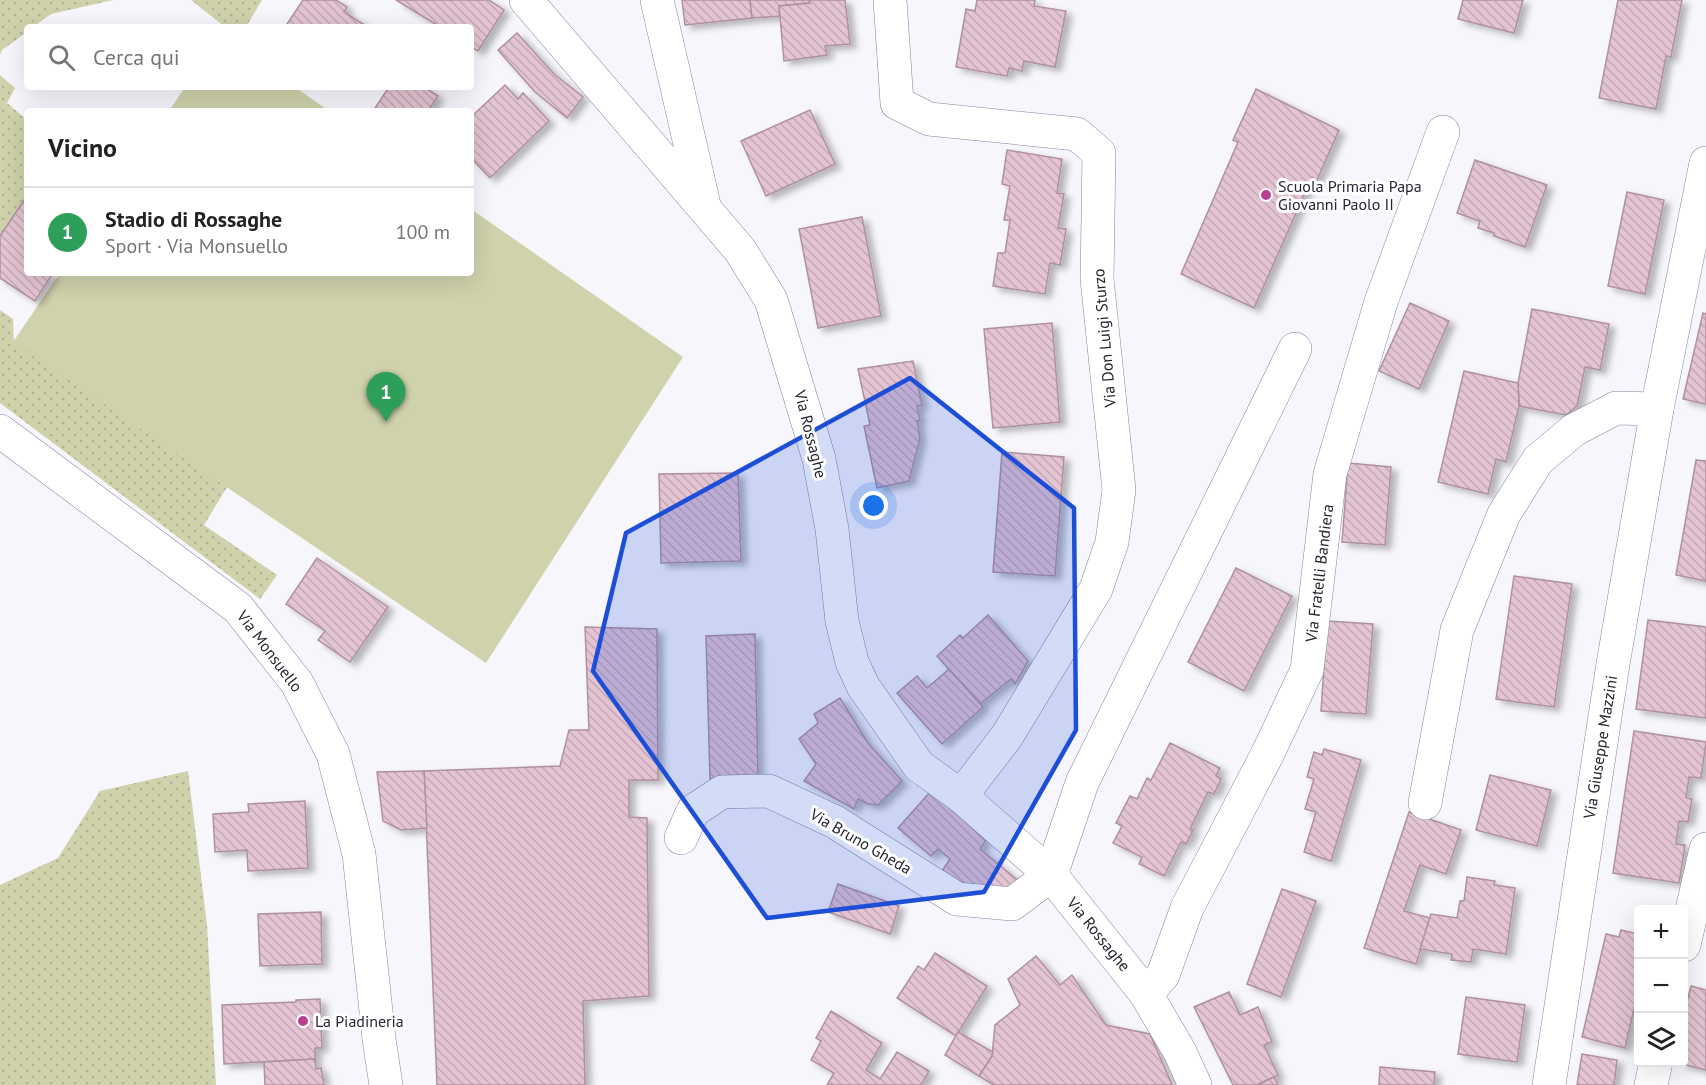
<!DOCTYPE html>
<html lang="it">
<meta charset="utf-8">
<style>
body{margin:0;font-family:"PT Sans",sans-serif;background:#f2f2f2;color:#222}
.controls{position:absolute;right:18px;bottom:18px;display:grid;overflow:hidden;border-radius:6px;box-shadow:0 6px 24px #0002}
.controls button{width:54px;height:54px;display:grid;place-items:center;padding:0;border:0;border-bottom:2px solid #e0e0e0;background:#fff;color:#222;font:30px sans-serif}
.you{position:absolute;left:874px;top:506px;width:21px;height:21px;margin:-15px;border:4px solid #fff;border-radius:50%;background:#1a73e8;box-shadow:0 0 0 9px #1a73e833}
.badge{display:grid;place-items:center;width:39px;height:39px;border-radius:50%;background:#ea580c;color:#fff;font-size:20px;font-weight:700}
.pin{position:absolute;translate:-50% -50px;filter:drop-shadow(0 2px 3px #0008)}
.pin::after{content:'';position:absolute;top:32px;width:21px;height:18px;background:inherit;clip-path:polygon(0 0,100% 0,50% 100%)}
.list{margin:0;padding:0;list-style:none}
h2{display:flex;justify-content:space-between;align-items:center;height:78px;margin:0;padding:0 24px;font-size:26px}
h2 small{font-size:20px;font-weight:400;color:#767676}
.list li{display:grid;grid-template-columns:39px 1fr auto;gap:18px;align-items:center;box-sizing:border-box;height:90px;padding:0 24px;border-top:2px solid #e0e0e0}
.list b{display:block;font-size:22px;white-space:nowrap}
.list p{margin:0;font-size:20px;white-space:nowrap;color:#767676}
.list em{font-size:20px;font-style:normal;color:#767676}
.icon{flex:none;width:33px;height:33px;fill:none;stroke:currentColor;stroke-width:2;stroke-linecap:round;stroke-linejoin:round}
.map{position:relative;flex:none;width:1706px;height:1085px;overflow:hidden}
.search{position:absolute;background:#fff;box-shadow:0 6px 24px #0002;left:24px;top:24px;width:450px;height:66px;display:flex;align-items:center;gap:15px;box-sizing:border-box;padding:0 21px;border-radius:6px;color:#767676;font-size:22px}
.panel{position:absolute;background:#fff;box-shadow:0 6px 24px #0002;left:24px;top:108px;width:450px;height:168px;border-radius:6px}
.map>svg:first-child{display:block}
</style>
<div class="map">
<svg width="1706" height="1085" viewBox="0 0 1706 1085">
<defs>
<pattern id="green-dots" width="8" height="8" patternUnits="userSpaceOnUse" patternTransform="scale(1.5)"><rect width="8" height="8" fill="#cfd2ab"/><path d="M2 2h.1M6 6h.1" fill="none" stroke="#b2b493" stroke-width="1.8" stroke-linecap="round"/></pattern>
<pattern id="building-back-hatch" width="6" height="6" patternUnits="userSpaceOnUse" patternTransform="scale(1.5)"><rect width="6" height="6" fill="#e4c4d2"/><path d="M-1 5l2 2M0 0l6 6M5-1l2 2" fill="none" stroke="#c3a8b5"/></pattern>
<filter id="shadow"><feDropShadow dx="6" dy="4" stdDeviation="3" flood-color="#0004"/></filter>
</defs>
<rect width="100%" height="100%" fill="#f7f6fc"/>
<!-- green -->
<g fill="url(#green-dots)">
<path d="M 0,0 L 113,0 L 51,14 L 33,27 L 27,27 L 27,32 L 2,50 L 0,55 Z"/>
<path d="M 191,0 L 262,0 L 246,27 L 225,27 Z"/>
<path d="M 0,75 L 15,88 L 7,103 L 27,120 L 27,196 L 0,236 Z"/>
<path d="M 0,310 L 13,319 L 14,342 L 227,487 L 204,525 L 277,575 L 260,599 L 0,403 Z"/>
<path d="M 188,771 L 207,925 L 216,1085 L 0,1085 L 0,885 L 58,858 L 100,791 Z"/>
</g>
<!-- pitch -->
<g fill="#cfd2ab">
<path d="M 185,87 L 295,87 L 329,111 L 169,111 Z"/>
<path d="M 471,209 L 683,357 L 486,663 L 13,342 L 60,273 L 471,273 Z"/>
</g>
<!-- building -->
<g fill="url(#building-back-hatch)" stroke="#af919e" stroke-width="1.5" filter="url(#shadow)">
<path d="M 303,0 L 336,0 L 347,7 L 344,12 L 363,24 L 361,27 L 285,27 Z"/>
<path d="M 396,0 L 489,0 L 504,10 L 478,51 L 471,47 L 471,27 L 440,27 Z"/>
<path d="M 682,0 L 750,0 L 752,18 L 685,25 Z"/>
<path d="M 750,0 L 809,0 L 810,3 L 779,6 L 780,16 L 752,18 Z"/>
<path d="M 809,0 L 845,0 L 850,44 L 825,46 L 827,55 L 784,61 L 779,6 L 810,3 Z"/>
<path d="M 977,0 L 1035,0 L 1034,6 L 1066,11 L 1055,67 L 1024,61 L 1022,71 L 1009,68 L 1007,76 L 956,67 L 966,9 L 975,11 Z"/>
<path d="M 1463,0 L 1523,0 L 1514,33 L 1458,19 Z"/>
<path d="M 1618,0 L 1682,0 L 1671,57 L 1666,56 L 1656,109 L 1599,98 Z"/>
<path d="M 517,33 L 554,74 L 583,97 L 567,118 L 535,92 L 498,50 Z"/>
<path d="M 505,85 L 518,99 L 523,93 L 549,121 L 490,178 L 471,158 L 471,117 Z"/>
<path d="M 389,87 L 424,87 L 438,96 L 428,111 L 373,111 Z"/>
<path d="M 1256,89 L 1339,130 L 1317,180 L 1312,177 L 1254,308 L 1181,274 L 1238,142 L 1233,140 Z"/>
<path d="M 810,110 L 835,164 L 766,196 L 741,141 Z"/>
<path d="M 1007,150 L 1062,159 L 1057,193 L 1064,194 L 1058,228 L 1066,229 L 1060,265 L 1050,263 L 1045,294 L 993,286 L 998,253 L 1005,253 L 1010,220 L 1004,220 L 1010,186 L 1002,184 Z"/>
<path d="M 1475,160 L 1547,185 L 1525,247 L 1494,236 L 1494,233 L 1478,228 L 1480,221 L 1457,213 Z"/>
<path d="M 1627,192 L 1664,200 L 1645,294 L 1608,286 Z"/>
<path d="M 27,196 L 27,273 L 53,273 L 35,301 L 0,278 L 0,236 Z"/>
<path d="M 862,217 L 881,316 L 818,328 L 799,229 Z"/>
<path d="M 1410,303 L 1449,321 L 1419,389 L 1379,371 Z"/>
<path d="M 1532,309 L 1609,324 L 1600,370 L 1585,367 L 1577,406 L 1566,415 L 1519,406 L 1518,383 Z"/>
<path d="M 1703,313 L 1706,314 L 1706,404 L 1683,399 Z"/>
<path d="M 1052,323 L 1060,422 L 993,428 L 984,329 Z"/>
<path d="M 913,361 L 922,405 L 917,406 L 920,420 L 917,421 L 920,438 L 909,481 L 877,488 L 864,426 L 870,425 L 858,369 Z"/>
<path d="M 1464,371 L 1518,383 L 1519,406 L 1506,462 L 1496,459 L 1488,494 L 1438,482 Z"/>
<path d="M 1002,452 L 1064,457 L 1055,576 L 993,572 Z"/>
<path d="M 1696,460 L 1706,461 L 1706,581 L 1676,575 Z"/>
<path d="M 1348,463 L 1391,467 L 1385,545 L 1342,542 Z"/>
<path d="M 738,473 L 741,561 L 661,563 L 659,474 Z"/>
<path d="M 317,558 L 388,607 L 350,662 L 318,640 L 325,631 L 286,604 Z"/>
<path d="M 1236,568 L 1292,596 L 1244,691 L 1188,662 Z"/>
<path d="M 1514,576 L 1572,584 L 1554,707 L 1496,699 Z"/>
<path d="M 988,615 L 1028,661 L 1015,684 L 1011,679 L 980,704 L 937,656 L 960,635 L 963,638 Z"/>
<path d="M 1648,620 L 1706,627 L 1706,718 L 1636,709 Z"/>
<path d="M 1327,621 L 1373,624 L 1366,714 L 1321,711 Z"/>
<path d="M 585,627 L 657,629 L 658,780 L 629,780 L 629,817 L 647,818 L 649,996 L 583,1001 L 585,1085 L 437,1085 L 424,771 L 560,766 L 569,730 L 589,730 Z"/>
<path d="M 755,634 L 758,778 L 710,779 L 706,636 Z"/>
<path d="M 949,669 L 983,707 L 942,744 L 897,693 L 917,676 L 927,688 Z"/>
<path d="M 840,698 L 868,743 L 902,781 L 878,805 L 868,804 L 858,799 L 854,809 L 804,781 L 816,764 L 799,739 L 818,723 L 814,714 Z"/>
<path d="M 1634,731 L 1706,742 L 1701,778 L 1689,777 L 1686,798 L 1692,799 L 1688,822 L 1679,821 L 1676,844 L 1685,845 L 1679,883 L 1613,873 Z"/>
<path d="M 1170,743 L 1220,768 L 1216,776 L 1221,779 L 1214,794 L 1208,792 L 1190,829 L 1193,830 L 1186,844 L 1181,842 L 1164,876 L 1139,864 L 1142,857 L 1113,843 L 1122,826 L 1116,823 L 1130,796 L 1137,799 L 1147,778 L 1151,780 Z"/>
<path d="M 1324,749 L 1361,760 L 1331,861 L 1304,852 L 1316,812 L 1305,809 L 1314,779 L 1307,777 L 1314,752 L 1322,755 Z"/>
<path d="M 424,771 L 427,828 L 401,830 L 383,821 L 377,772 Z"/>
<path d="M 1490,775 L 1551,790 L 1537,846 L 1476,830 Z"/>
<path d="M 931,791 L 986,840 L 980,849 L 1020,882 L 1008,897 L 960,888 L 940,874 L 950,859 L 938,849 L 931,856 L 898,828 Z"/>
<path d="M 305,801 L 308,868 L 248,871 L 247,850 L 215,852 L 213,814 L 249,812 L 248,804 Z"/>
<path d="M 1409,812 L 1461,830 L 1446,874 L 1420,865 L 1404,911 L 1430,918 L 1416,964 L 1364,948 Z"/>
<path d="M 1467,877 L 1495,881 L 1494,885 L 1515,888 L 1506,954 L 1473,949 L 1471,962 L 1451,960 L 1452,954 L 1420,949 L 1431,914 L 1457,918 L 1460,901 L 1464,901 Z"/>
<path d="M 838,884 L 899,906 L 890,934 L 828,912 Z"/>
<path d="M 1282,889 L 1316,901 L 1281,997 L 1247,984 Z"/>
<path d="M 321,912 L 322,964 L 260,966 L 258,914 Z"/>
<path d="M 1621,930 L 1638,934 L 1638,991 L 1625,1048 L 1582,1037 L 1606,934 L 1619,937 Z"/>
<path d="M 935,953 L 987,986 L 956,1036 L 897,998 L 918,966 L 924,970 Z"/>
<path d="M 1036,956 L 1060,985 L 1072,975 L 1106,1025 L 1150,1034 L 1172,1085 L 994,1085 L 979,1076 L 992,1056 L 995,1025 L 1020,1005 L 1008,979 Z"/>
<path d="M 1691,986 L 1706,990 L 1706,1070 L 1678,1063 L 1684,1062 L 1684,1014 Z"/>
<path d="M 1229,992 L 1240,1015 L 1258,1007 L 1272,1042 L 1264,1045 L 1278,1075 L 1257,1085 L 1233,1085 L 1194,1007 Z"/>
<path d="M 1466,997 L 1525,1005 L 1517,1062 L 1458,1054 Z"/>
<path d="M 320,999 L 322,1048 L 315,1048 L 315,1059 L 224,1064 L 222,1005 L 296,1002 L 296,1000 Z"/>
<path d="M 831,1011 L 882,1043 L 866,1070 L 880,1079 L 897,1052 L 929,1071 L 921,1085 L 827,1085 L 834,1073 L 811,1060 L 821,1041 L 816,1038 Z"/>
<path d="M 958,1032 L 993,1052 L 992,1056 L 979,1076 L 945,1055 Z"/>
<path d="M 1582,1054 L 1617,1060 L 1614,1085 L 1577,1085 Z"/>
<path d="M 315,1059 L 316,1069 L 321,1068 L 324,1085 L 265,1085 L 264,1062 Z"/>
<path d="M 1380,1067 L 1435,1072 L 1434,1085 L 1379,1085 Z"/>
<path d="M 1274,1077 L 1278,1085 L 1257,1085 Z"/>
</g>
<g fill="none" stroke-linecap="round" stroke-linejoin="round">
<!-- minor casing -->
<g stroke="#86839d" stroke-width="34">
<g id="minor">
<path d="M 526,0 L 740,250 L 771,300 L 819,459 L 832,529 L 842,621 L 852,662 L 863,686 L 919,766 L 961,796 L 1051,875 L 1146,994 L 1180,1052 L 1195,1085"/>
<path d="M 657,0 L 704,205"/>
<path d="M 890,0 L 897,103 L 929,119 L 1077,134 L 1099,153 L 1097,279 L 1119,490 L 1112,542 L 1096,589 L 1007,736 L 961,796"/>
<path d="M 1425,803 L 1457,630 L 1504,514 L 1538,460 L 1574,430 L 1616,408 L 1657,409"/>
<path d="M 681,838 L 693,811 L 722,792 L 769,791 L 835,822 L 957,899 L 1012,904 L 1051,875 L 1082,783 L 1295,349"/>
<path d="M 1684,945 L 1706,849"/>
<path d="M 1146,994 L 1163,975 L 1187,908 L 1268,753 L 1307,670 L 1330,474 L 1381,302 L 1443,132"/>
<path d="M 1549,1085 L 1613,664 L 1657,409 L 1706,163"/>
<path d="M 1651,1085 L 1656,1062"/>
</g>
</g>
<!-- secondary casing -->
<g stroke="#86839d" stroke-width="34">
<path id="secondary" d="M 0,431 L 238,608 L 297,683 L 333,754 L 359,854 L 379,1039 L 386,1085"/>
</g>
<!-- minor -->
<use href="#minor" stroke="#fff" stroke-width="33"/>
<!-- secondary -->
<use href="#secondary" stroke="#fff" stroke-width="33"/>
</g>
<!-- marked area -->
<path fill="#1d4ed8" fill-opacity="0.2" stroke="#1d4ed8" stroke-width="4.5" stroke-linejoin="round" d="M 910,378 L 1074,508 L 1076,730 L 984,892 L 767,918 L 593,671 L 626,533 Z"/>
<!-- markers -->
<g fill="#b73e91" stroke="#fff" stroke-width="2">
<circle cx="1266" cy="195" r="6"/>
<circle cx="303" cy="1021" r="6"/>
</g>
<g text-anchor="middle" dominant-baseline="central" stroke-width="6" stroke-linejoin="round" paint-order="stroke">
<!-- poi labels -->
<g font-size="16" fill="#262530" stroke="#fff" text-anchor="start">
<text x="1278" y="186">Scuola Primaria Papa<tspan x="1278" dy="18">Giovanni Paolo II</tspan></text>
<text x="315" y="1021">La Piadineria</text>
</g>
<!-- street labels -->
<g font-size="16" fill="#262530" stroke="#fff">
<text transform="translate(1104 338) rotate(-95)">Via Don Luigi Sturzo</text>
<text transform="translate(811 434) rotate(76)">Via Rossaghe</text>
<text transform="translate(1319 573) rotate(-83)">Via Fratelli Bandiera</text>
<text transform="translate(270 651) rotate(53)">Via Monsuello</text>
<text transform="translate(1600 747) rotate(-81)">Via Giuseppe Mazzini</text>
<text transform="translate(861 841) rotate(30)">Via Bruno Gheda</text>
<text transform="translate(1099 934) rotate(51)">Via Rossaghe</text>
</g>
</g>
</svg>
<div class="controls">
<button>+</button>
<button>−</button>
<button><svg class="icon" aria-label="layers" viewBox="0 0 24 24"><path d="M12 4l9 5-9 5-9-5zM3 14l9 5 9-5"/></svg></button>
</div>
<div class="you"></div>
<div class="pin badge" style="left:386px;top:422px;background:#2e9e5b">1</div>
<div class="search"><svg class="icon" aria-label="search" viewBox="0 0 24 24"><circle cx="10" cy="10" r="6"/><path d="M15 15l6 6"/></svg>Cerca qui</div>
<section class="panel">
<h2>Vicino<small></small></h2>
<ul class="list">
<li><span class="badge" style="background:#2e9e5b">1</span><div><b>Stadio di Rossaghe</b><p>Sport · Via Monsuello</p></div><em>100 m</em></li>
</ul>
</section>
</div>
